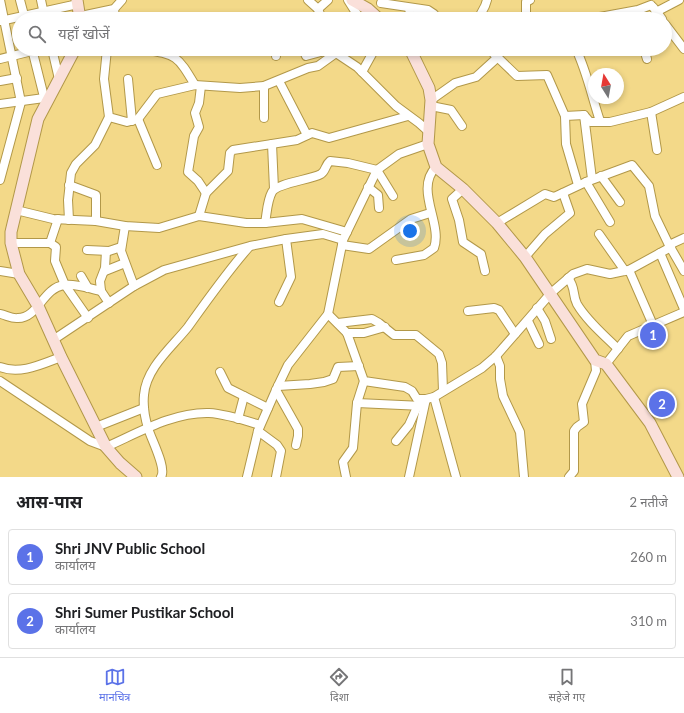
<!DOCTYPE html>
<html lang="hi">
<meta charset="utf-8">
<style>
body{margin:0;font-family:Lato,"Noto Sans Devanagari",sans-serif;background:#f2f2f2;color:#202124}
.compass{position:absolute;left:588px;top:68px;width:36px;height:36px;border-radius:50%;background:#fff;box-shadow:0 2px 6px #0003;rotate:349deg}
.you{position:absolute;left:410px;top:231px;width:14px;height:14px;margin:-10px;border:3px solid #fff;border-radius:50%;background:#1a73e8;box-shadow:0 0 0 6px #1a73e833}
.badge{display:grid;place-items:center;width:26px;height:26px;border-radius:50%;background:#5b72e8;color:#fff;font-size:13px;font-weight:700}
.pin{position:absolute;translate:-50% -50%;border:2px solid #fff;box-shadow:0 1px 4px #0006}
.list{margin:0;padding:0;list-style:none}
h2{display:flex;justify-content:space-between;align-items:center;height:52px;margin:0;padding:0 16px;font-size:17px}
h2 small{font-size:13px;font-weight:400;color:#757577}
.list li{display:grid;grid-template-columns:26px 1fr auto;gap:12px;align-items:center;box-sizing:border-box;height:56px;margin:0 8px 8px;padding:0 8px;border:1px solid #e0e0e0;border-radius:4px}
.list b{display:block;font-size:15px;white-space:nowrap}
.list p{margin:0;font-size:13px;white-space:nowrap;color:#757577}
.list em{font-size:13px;font-style:normal;color:#757577}
.icon{flex:none;width:22px;height:22px;fill:none;stroke:currentColor;stroke-width:2;stroke-linecap:round;stroke-linejoin:round}
.map{position:relative;flex:none;width:684px;height:477px;overflow:hidden}
.search{position:absolute;background:#fff;box-shadow:0 2px 6px #0003;left:12px;right:12px;top:12px;height:44px;display:flex;align-items:center;gap:10px;box-sizing:border-box;padding:0 14px;border-radius:22px;color:#757577;font-size:15px}
.sheet{height:180px;background:#fff}
nav{display:flex;justify-content:space-around;align-items:center;box-sizing:border-box;height:56px;border-top:1px solid #e0e0e0;background:#fff;font-size:11px;color:#757577}
nav a{display:grid;justify-items:center;gap:2px}
nav .on{color:#5b72e8}
.map>svg:first-child{display:block}
</style>
<div class="map">
<svg width="684" height="477" viewBox="0 0 684 477">
<rect width="100%" height="100%" fill="#f3d989"/>
<g fill="none" stroke-linecap="round" stroke-linejoin="round">
<!-- street casing -->
<g stroke="#b29849" stroke-width="10">
<g id="street">
<path d="M 20,0 L 25,19"/>
<path d="M 41,0 L 45,19"/>
<path d="M 308,0 L 318,9 L 328,0"/>
<path d="M 348,0 L 360,19"/>
<path d="M 381,3 L 428,10 L 434,14 L 438,19"/>
<path d="M 653,7 L 662,19"/>
<path d="M 409,8 L 411,19"/>
<path d="M 114,9 L 115,19"/>
<path d="M 318,9 L 322,19"/>
<path d="M 656,12 L 679,0"/>
<path d="M 81,16 L 114,9 L 122,0"/>
<path d="M 478,19 L 485,6 L 487,0"/>
<path d="M 526,19 L 526,2 L 530,0"/>
<path d="M 589,19 L 638,10 L 651,5"/>
<path d="M 0,21 L 78,4"/>
<path d="M 665,24 L 684,49"/>
<path d="M 32,49 L 46,105"/>
<path d="M 52,49 L 59,79"/>
<path d="M 107,49 L 104,79 L 109,117 L 127,122 L 138,119 L 157,94 L 195,85 L 240,88 L 264,86 L 308,68 L 318,66 L 336,53 L 357,67 L 396,106 L 419,123 L 429,132"/>
<path d="M 143,49 C 177,55 177,55 195,85"/>
<path d="M 303,49 L 306,56 L 332,49"/>
<path d="M 576,49 C 587,72 592,97 600,121"/>
<path d="M 644,49 L 647,59"/>
<path d="M 491,51 L 517,76 L 547,75 L 565,116 L 566,144 L 578,185"/>
<path d="M 276,56 L 276,49"/>
<path d="M 0,59 L 40,49"/>
<path d="M 362,72 L 372,54 L 372,49"/>
<path d="M 128,79 L 132,121"/>
<path d="M 0,81 L 17,78"/>
<path d="M 279,81 L 307,135"/>
<path d="M 201,86 L 199,103 L 195,113 L 199,127 L 194,136 L 188,172 L 198,181 L 206,193"/>
<path d="M 264,86 L 264,118"/>
<path d="M 431,100 L 455,83 L 476,77 L 498,57"/>
<path d="M 0,104 L 44,98"/>
<path d="M 431,106 L 451,110 L 462,126"/>
<path d="M 651,112 L 657,150"/>
<path d="M 584,115 L 592,179"/>
<path d="M 565,116 L 584,115 L 590,122 L 610,122 L 651,112 L 684,97"/>
<path d="M 138,119 L 157,165"/>
<path d="M 272,144 L 274,189"/>
<path d="M 601,176 L 620,202"/>
<path d="M 0,180 L 21,102 L 0,0"/>
<path d="M 586,182 L 610,222"/>
<path d="M 69,185 L 96,195 L 96,221"/>
<path d="M 368,187 L 378,195 L 379,208"/>
<path d="M 463,189 L 452,199 L 459,220 L 463,242 L 481,254 L 485,271"/>
<path d="M 16,210 L 53,219 L 96,221 L 125,226 L 159,228 L 199,216 L 246,223 L 265,223 L 302,219 L 347,232"/>
<path d="M 199,216 L 206,193 L 228,171 L 230,153 L 233,150 L 297,140 L 312,133 L 329,138 L 408,116"/>
<path d="M 69,220 L 68,200 L 71,173 L 76,164 L 95,145 L 109,117"/>
<path d="M 265,223 C 267,213 267,201 272,192 C 277,183 310,180 321,174 C 326,171 325,165 330,161 L 348,163 L 377,170 L 393,196"/>
<path d="M 497,223 L 545,194 L 554,197 L 586,182 L 632,165 L 649,186 L 655,216 L 669,245 L 684,238"/>
<path d="M 125,226 L 121,251 L 134,286"/>
<path d="M 599,234 L 625,271"/>
<path d="M 11,243 L 50,243 L 56,247 L 55,261 L 65,285 L 88,318"/>
<path d="M 50,243 L 58,219"/>
<path d="M 342,245 L 369,249 L 411,219 L 430,213"/>
<path d="M 669,245 L 684,271"/>
<path d="M 87,250 L 109,251 L 121,247"/>
<path d="M 106,251 L 105,268 L 100,281 L 101,291 L 109,303"/>
<path d="M 660,253 L 684,309"/>
<path d="M 525,257 L 545,234 L 570,213 L 563,193"/>
<path d="M 396,260 L 424,255 L 434,248 C 443,224 414,189 436,167"/>
<path d="M 629,270 L 653,325"/>
<path d="M 0,271 L 19,274"/>
<path d="M 105,271 L 125,263"/>
<path d="M 81,276 L 88,288"/>
<path d="M 568,278 C 576,288 572,294 577,304 C 587,321 604,335 618,349"/>
<path d="M 279,302 L 291,277 L 286,239"/>
<path d="M 537,308 L 545,321 L 551,339"/>
<path d="M 468,311 L 494,308 L 499,310 L 515,334"/>
<path d="M 0,314 C 6,315 12,319 18,318 C 38,318 43,288 64,285 C 76,283 90,289 101,291"/>
<path d="M 328,314 L 347,333 L 364,381 L 405,387 L 412,391 L 417,399 L 426,399 L 434,397 L 482,368 L 496,356 L 551,293 L 573,274 L 587,269 L 610,274 L 629,270 L 671,247"/>
<path d="M 528,321 L 539,344"/>
<path d="M 338,323 L 372,319 L 379,323 L 394,335 L 416,335 L 439,354 L 442,363 L 443,391"/>
<path d="M 347,333 L 364,333 L 385,327"/>
<path d="M 53,340 L 134,286 L 164,270 L 250,246 L 286,239 L 323,234 L 343,240"/>
<path d="M 496,356 L 500,366 L 500,379 L 503,396 L 520,432 L 524,477"/>
<path d="M 606,364 L 628,336 L 684,312"/>
<path d="M 0,367 C 20,375 42,364 61,357"/>
<path d="M 220,372 L 228,388 L 268,408"/>
<path d="M 0,381 L 90,441 L 106,447 C 138,433 173,412 209,413 C 226,414 244,420 260,425"/>
<path d="M 278,386 L 310,384 L 324,382 L 333,379 L 338,367 L 359,366"/>
<path d="M 276,390 L 298,429 L 298,436 L 296,445"/>
<path d="M 434,397 L 456,477"/>
<path d="M 357,403 L 423,406"/>
<path d="M 238,419 L 244,396"/>
<path d="M 96,427 L 144,408"/>
<path d="M 258,431 L 277,445 L 281,451 L 276,477"/>
<path d="M 396,441 L 409,425 L 418,405"/>
<path d="M 161,477 C 167,468 151,439 148,428 C 145,418 143,405 144,395 C 146,368 172,347 188,327 C 208,299 227,272 249,247"/>
<path d="M 247,477 L 258,431 L 276,390 L 288,365 L 328,314 L 343,240 L 377,170 L 399,154 L 428,144"/>
<path d="M 346,477 L 343,462 L 353,448 L 357,403 L 364,381"/>
<path d="M 409,477 L 426,399"/>
<path d="M 569,477 L 574,471 L 574,431 L 577,427 L 584,422 L 582,404 L 596,371 L 595,360"/>
</g>
</g>
<!-- secondary casing -->
<g stroke="#b29849" stroke-width="13">
<g id="secondary">
<path d="M 77,0 L 80,19"/>
<path d="M 352,0 L 368,9 L 379,19"/>
<path d="M 75,49 L 38,119 L 11,232 L 11,243 L 19,274 L 38,306 L 61,357 L 106,447 L 120,463 L 136,477"/>
<path d="M 410,49 L 429,88 L 431,100 L 428,144 L 436,167 L 463,189 L 497,223 L 525,257 L 595,360 L 606,364 L 650,423 L 678,477"/>
</g>
</g>
<!-- street -->
<use href="#street" stroke="#fff" stroke-width="8"/>
<!-- secondary -->
<use href="#secondary" stroke="#fae0da" stroke-width="11"/>
</g>
</svg>
<svg class="compass" viewBox="-18 -18 36 36"><path d="M0-13l5 13h-10z" fill="#e53935"/><path d="M0 13l5-13h-10z" fill="#757577"/></svg>
<div class="you"></div>
<div class="pin badge" style="left:653px;top:335px">1</div>
<div class="pin badge" style="left:662px;top:404px">2</div>
<div class="search"><svg class="icon" aria-label="search" viewBox="0 0 24 24"><circle cx="10" cy="10" r="6"/><path d="M15 15l6 6"/></svg>यहाँ खोजें</div>
</div>
<section class="sheet">
<h2>आस-पास<small>2 नतीजे</small></h2>
<ul class="list">
<li><span class="badge">1</span><div><b>Shri JNV Public School</b><p>कार्यालय</p></div><em>260 m</em></li>
<li><span class="badge">2</span><div><b>Shri Sumer Pustikar School</b><p>कार्यालय</p></div><em>310 m</em></li>
</ul>
</section>
<nav>
<a class="on"><svg class="icon" aria-label="map" viewBox="0 0 24 24"><path d="M3 6l6-2 6 2 6-2v14l-6 2-6-2-6 2zM9 4v14M15 6v14"/></svg>मानचित्र</a>
<a><svg class="icon" aria-label="directions" viewBox="0 0 24 24"><path d="M12 3l9 9-9 9-9-9zM9 14v-3h6M13 9l2 2-2 2"/></svg>दिशा</a>
<a><svg class="icon" aria-label="saved" viewBox="0 0 24 24"><path d="M7 4h10v16l-5-4-5 4z"/></svg>सहेजे गए</a>
</nav>
